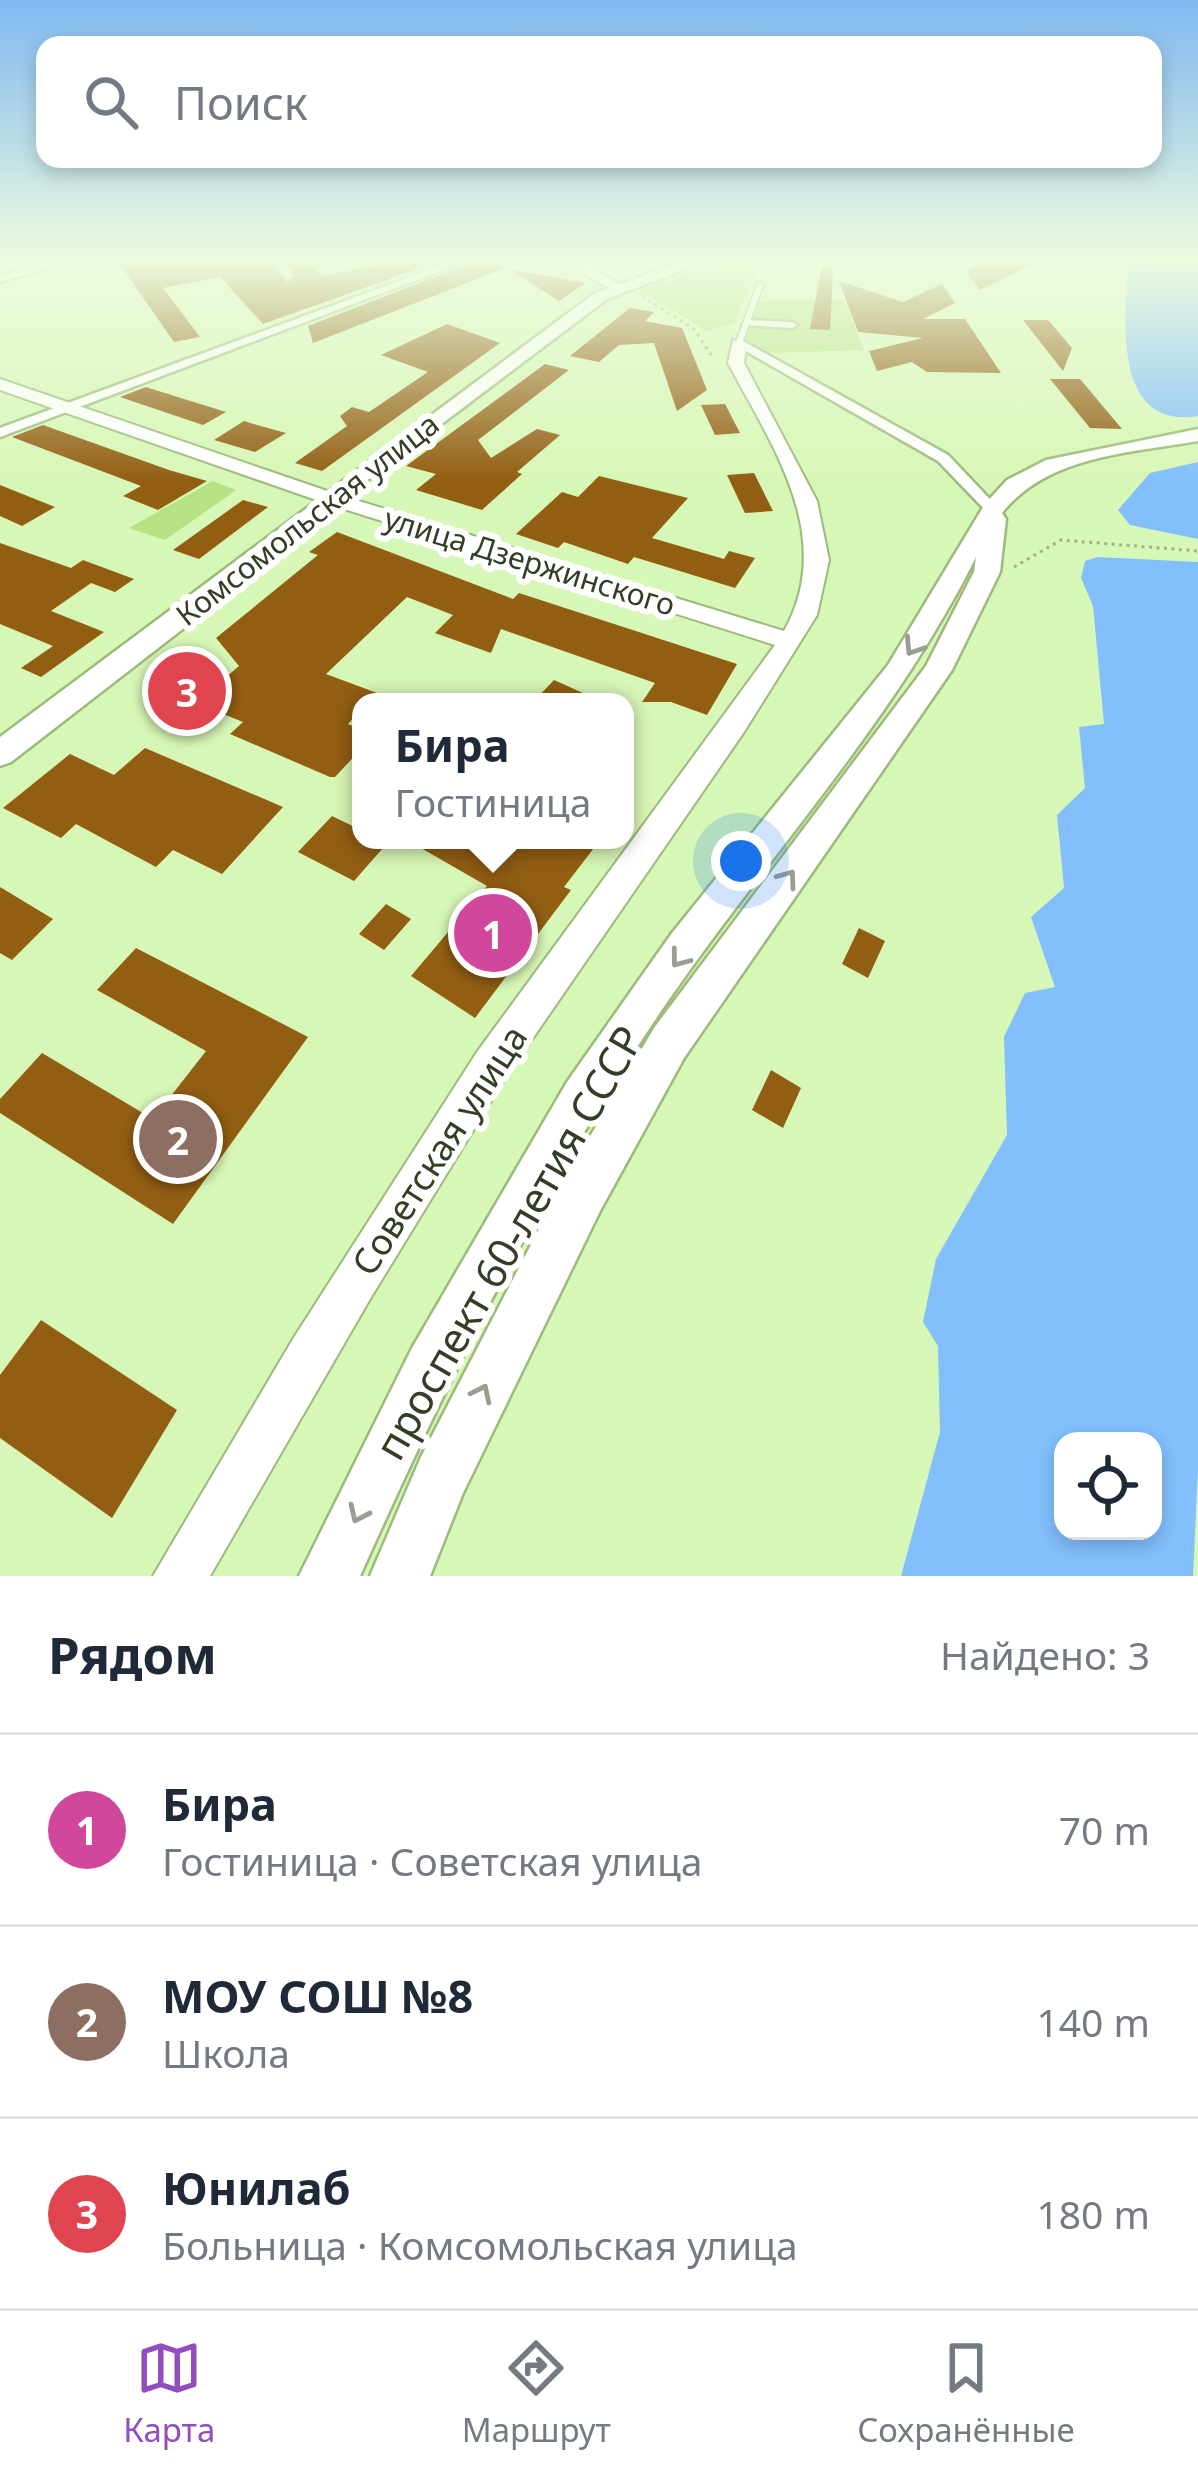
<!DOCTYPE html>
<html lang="ru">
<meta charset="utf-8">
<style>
body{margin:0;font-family:"Noto Sans",sans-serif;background:#f6f6f7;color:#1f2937}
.controls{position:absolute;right:36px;bottom:36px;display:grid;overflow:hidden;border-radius:24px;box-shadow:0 6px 18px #0003}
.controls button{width:108px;height:108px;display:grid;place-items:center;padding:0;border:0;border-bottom:3px solid #e0e1e3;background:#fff;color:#1f2937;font:60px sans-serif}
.you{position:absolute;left:741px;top:861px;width:42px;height:42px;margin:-30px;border:9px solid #fff;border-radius:50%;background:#1a73e8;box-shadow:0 0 0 18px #1a73e833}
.badge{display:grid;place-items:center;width:78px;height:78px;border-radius:50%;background:#924dc0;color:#fff;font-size:39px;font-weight:700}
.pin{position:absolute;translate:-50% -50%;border:6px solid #fff;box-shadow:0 3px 12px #0006}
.popup{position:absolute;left:352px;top:693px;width:282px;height:156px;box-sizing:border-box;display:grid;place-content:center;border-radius:24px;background:#fff;filter:drop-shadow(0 3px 9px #0005);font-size:39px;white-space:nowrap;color:#747a83}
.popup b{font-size:45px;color:#1f2937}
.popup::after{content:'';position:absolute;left:50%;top:100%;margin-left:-24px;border:24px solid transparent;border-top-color:#fff}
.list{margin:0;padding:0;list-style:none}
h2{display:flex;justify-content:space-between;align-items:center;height:156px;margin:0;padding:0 48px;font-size:51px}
h2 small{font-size:39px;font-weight:400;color:#747a83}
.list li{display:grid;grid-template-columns:78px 1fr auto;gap:36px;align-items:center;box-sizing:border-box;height:192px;padding:0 48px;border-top:3px solid #e0e1e3}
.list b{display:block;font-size:45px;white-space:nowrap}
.list p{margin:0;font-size:39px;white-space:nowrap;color:#747a83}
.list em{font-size:39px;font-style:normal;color:#747a83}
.icon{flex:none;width:66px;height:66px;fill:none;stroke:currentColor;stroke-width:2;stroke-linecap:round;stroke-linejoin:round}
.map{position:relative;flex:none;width:1198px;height:1576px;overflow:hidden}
.search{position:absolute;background:#fff;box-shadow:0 6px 18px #0003;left:36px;right:36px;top:36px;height:132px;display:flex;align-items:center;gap:30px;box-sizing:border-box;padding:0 42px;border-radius:24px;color:#747a83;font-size:45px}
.sheet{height:732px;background:#fff}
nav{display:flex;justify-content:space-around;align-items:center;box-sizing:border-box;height:168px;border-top:3px solid #e0e1e3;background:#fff;font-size:33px;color:#747a83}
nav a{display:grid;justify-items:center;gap:6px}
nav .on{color:#924dc0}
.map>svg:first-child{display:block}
</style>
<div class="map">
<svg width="1198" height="1576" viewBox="0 0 1198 1576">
<rect width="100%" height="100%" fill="#d7f7b6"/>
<!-- green -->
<g fill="#b5e282">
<path d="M 734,260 L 759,265 L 734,323 L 707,331 L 639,290 Z"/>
<path d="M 844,299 L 864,350 L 741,354 L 757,301 Z"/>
<path d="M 213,481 L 236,490 L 165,540 L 129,528 Z"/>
</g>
<!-- water -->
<g fill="#82bffc" fill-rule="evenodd">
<path d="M 1129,260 L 1198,260 L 1198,416 C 1112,430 1124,318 1129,260 Z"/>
<path d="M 1198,462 L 1198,539 L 1130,525 L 1118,510 L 1150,473 Z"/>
<path d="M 1098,557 L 1198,562 L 1198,1469 L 1193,1576 L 901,1576 L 940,1432 L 938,1346 L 923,1322 L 936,1259 L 1007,1135 L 1004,1037 L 1025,993 L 1055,987 L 1031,917 L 1064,888 L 1057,815 L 1085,788 L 1079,727 L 1104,724 L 1093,606 L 1081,578 L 1085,561 ZM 1153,1441 L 1153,1531 L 1063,1531 L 1063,1441 Z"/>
</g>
<!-- building -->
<g fill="#925e12">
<path d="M 137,260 L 268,260 L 287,282 L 294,275 L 285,260 L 304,260 L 323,276 L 403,260 L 443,260 L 263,324 L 220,277 L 163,288 L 200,337 L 174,342 L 119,263 Z"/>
<path d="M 991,260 L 1041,260 L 980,290 L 966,272 Z"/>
<path d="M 474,262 L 505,268 L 313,343 L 308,326 Z"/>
<path d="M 822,266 L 833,268 L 830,330 L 810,329 Z"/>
<path d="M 509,269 L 586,283 L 559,301 Z"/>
<path d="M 839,281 L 903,302 L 942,284 L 955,303 L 923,319 L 965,319 L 1001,373 L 927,372 L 912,362 L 877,371 L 869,351 L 923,338 L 858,332 Z"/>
<path d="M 630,308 L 654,312 L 645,321 L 682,328 L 707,390 L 677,411 L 654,343 L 619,345 L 599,362 L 570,356 Z"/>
<path d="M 1023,320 L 1048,320 L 1072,348 L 1063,371 Z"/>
<path d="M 447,324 L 500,343 L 322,471 L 295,463 L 347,426 L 340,416 L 352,407 L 369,412 L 428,372 L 381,355 Z"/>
<path d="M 545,364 L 569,370 L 478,440 L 491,458 L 537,429 L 560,435 L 517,472 L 522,474 L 482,510 L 416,490 L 436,474 L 406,466 Z"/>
<path d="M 1050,379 L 1080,379 L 1122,429 L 1090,428 Z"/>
<path d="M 146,387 L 152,389 L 226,412 L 203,425 L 120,397 Z"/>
<path d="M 725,404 L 740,433 L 715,435 L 701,405 Z"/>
<path d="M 244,421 L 257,425 L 286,433 L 255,452 L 214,440 Z"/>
<path d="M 43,425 L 169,470 L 207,481 L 158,510 L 123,496 L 141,486 L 12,437 Z"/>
<path d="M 754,473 L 773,511 L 745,513 L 727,475 Z"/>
<path d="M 599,476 L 688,498 L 652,538 L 724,559 L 729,551 L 755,558 L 735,588 L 634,557 L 628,564 L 564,542 L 558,548 L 516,534 L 562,492 L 578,497 Z"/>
<path d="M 0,485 L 55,507 L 22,526 L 0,516 Z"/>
<path d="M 243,500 L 268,507 L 199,559 L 173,550 Z"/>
<path d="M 337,532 L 513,599 L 519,593 L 737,664 L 707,715 L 671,702 L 642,702 L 655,683 L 501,629 L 491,653 L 435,633 L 453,615 L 407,597 L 326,674 L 377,693 L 369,702 L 361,702 L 361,710 L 348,724 L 361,730 L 361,749 L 335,777 L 330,777 L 230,734 L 243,722 L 196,703 L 239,666 L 216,638 L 318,555 L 309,552 Z"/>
<path d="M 0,543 L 71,568 L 83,560 L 134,579 L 115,592 L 91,583 L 51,611 L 104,632 L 41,677 L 21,668 L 53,646 L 0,624 Z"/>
<path d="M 554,680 L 603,702 L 533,702 Z"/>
<path d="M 145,748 L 283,807 L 222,874 L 173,850 L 156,867 L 76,824 L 61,838 L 3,808 L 70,754 L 114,775 Z"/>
<path d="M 332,816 L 361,830 L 361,840 L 390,840 L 354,881 L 298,852 Z"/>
<path d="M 407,840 L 600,840 L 564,887 L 571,890 L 475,1018 L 411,976 L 487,886 Z"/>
<path d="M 0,887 L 53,919 L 12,960 L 0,953 Z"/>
<path d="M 386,904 L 411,919 L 384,950 L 359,934 Z"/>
<path d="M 859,928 L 885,941 L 868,978 L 842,964 Z"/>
<path d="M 136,948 L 308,1037 L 173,1224 L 0,1113 L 0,1099 L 42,1053 L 153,1119 L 206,1051 L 97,990 Z"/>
<path d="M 771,1070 L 801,1088 L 783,1128 L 752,1110 Z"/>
<path d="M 41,1320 L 177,1410 L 112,1518 L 0,1438 L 0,1375 Z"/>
</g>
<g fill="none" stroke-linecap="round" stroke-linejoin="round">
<!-- lane casing -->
<g stroke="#9dba7d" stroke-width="9">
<g id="lane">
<path d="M 275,260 L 287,275"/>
<path d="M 739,343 L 760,285"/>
</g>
</g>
<!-- street casing -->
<g stroke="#9dba7d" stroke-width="5">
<g id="street">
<path d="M 59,260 L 75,260 L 0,282 L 0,276 Z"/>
<path d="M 456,260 L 470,260 L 0,437 L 0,428 Z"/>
<path d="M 746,320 L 792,322 L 797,325 L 792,328 L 742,325 Z"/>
<path d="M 735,341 L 743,341 L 948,455 L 1002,512 L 990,515 L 938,461 L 735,345 Z"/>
</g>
</g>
<!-- secondary casing -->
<g stroke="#9dba7d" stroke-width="4">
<g id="secondary">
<path d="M 562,260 L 579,260 L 624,287 L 612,290 Z"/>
<path d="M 733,340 L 747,343 L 744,363 L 817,501 L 829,560 L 817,615 L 744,732 L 504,1080 L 370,1299 L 210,1576 L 153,1576 L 293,1339 L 477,1052 L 775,645 L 322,502 L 0,390 L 0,379 L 336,494 L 784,631 C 837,537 772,446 728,363 Z"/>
</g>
</g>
<!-- primary casing -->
<g stroke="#9dba7d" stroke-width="5">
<g id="primary">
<path d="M 688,260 L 709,260 L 607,299 L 337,503 L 273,559 L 11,762 L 0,766 L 0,737 L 595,293 Z"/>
<path d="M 1198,429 L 1198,441 C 1131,453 1048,455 1002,513 L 1006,519 L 1000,572 L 952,670 L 684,1058 L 600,1211 L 463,1493 L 430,1576 L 370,1576 L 421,1457 L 566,1177 L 654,1028 L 926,666 L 974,572 L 976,557 C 895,719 773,850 670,998 C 546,1178 449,1377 360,1576 L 299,1576 L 412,1348 L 567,1082 L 672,933 L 888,665 L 985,504 L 1007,480 L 1046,460 Z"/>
</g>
</g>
<!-- path -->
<g stroke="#9db583" stroke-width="3" stroke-dasharray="3 4.5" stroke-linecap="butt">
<path d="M 642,296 L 694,329 L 714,359"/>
<path d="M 1014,567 L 1061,540 L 1198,551"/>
</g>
<!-- lane -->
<use href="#lane" stroke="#fff" stroke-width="6"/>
<!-- street -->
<use href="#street" fill="#fff" fill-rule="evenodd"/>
<!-- secondary -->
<use href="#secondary" fill="#fff" fill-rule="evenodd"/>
<!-- primary -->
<use href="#primary" fill="#fff" fill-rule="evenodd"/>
</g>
<!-- one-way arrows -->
<defs><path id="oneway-chevron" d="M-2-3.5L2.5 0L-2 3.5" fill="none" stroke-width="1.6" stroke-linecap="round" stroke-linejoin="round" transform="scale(3)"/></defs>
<g stroke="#989e92">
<use href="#oneway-chevron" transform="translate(913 647) rotate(123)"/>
<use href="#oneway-chevron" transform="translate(788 878) rotate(-54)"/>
<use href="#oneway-chevron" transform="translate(679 959) rotate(127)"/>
<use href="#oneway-chevron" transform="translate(482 1393) rotate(-64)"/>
<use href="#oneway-chevron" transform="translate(358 1514) rotate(115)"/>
</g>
<!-- sky -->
<linearGradient id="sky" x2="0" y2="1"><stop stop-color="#7fb8f0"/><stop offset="0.54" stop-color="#edfbde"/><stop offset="1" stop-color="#edfbde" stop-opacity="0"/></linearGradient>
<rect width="1198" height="481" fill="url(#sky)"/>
<g text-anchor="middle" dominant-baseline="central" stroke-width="12" stroke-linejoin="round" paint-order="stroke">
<!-- far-street labels -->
<g font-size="30" fill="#323e25" stroke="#fff">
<text transform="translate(307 519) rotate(-38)">Комсомольская улица</text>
<text transform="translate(530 561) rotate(17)">улица Дзержинского</text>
</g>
<!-- street labels -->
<g font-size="36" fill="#323e25" stroke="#fff">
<text transform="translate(439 1150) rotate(-57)">Советская улица</text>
</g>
<!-- near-street labels -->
<g font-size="42" fill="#323e25" stroke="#fff">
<text transform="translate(508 1242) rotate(-60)">проспект 60-летия СССР</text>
</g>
</g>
</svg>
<div class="controls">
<button><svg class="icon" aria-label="locate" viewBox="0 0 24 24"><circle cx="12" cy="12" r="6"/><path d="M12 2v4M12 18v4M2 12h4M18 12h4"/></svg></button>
</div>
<div class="you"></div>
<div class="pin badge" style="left:493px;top:933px;background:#d1479c">1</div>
<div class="popup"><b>Бира</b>Гостиница</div>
<div class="pin badge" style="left:178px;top:1139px;background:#8d6e63">2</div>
<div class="pin badge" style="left:187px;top:691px;background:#e0444e">3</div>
<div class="search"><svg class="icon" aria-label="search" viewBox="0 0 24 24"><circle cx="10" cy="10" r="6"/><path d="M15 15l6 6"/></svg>Поиск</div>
</div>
<section class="sheet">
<h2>Рядом<small>Найдено: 3</small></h2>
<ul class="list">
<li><span class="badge" style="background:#d1479c">1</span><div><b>Бира</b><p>Гостиница · Советская улица</p></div><em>70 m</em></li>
<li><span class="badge" style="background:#8d6e63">2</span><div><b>МОУ СОШ №8</b><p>Школа</p></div><em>140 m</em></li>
<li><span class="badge" style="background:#e0444e">3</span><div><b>Юнилаб</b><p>Больница · Комсомольская улица</p></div><em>180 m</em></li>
</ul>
</section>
<nav>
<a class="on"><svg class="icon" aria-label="map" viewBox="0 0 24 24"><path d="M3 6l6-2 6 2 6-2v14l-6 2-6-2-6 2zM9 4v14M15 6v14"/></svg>Карта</a>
<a><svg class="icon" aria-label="directions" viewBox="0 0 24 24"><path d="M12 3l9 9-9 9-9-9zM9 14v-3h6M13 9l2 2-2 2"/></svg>Маршрут</a>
<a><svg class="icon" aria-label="saved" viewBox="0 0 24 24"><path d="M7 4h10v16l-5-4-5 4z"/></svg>Сохранённые</a>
</nav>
